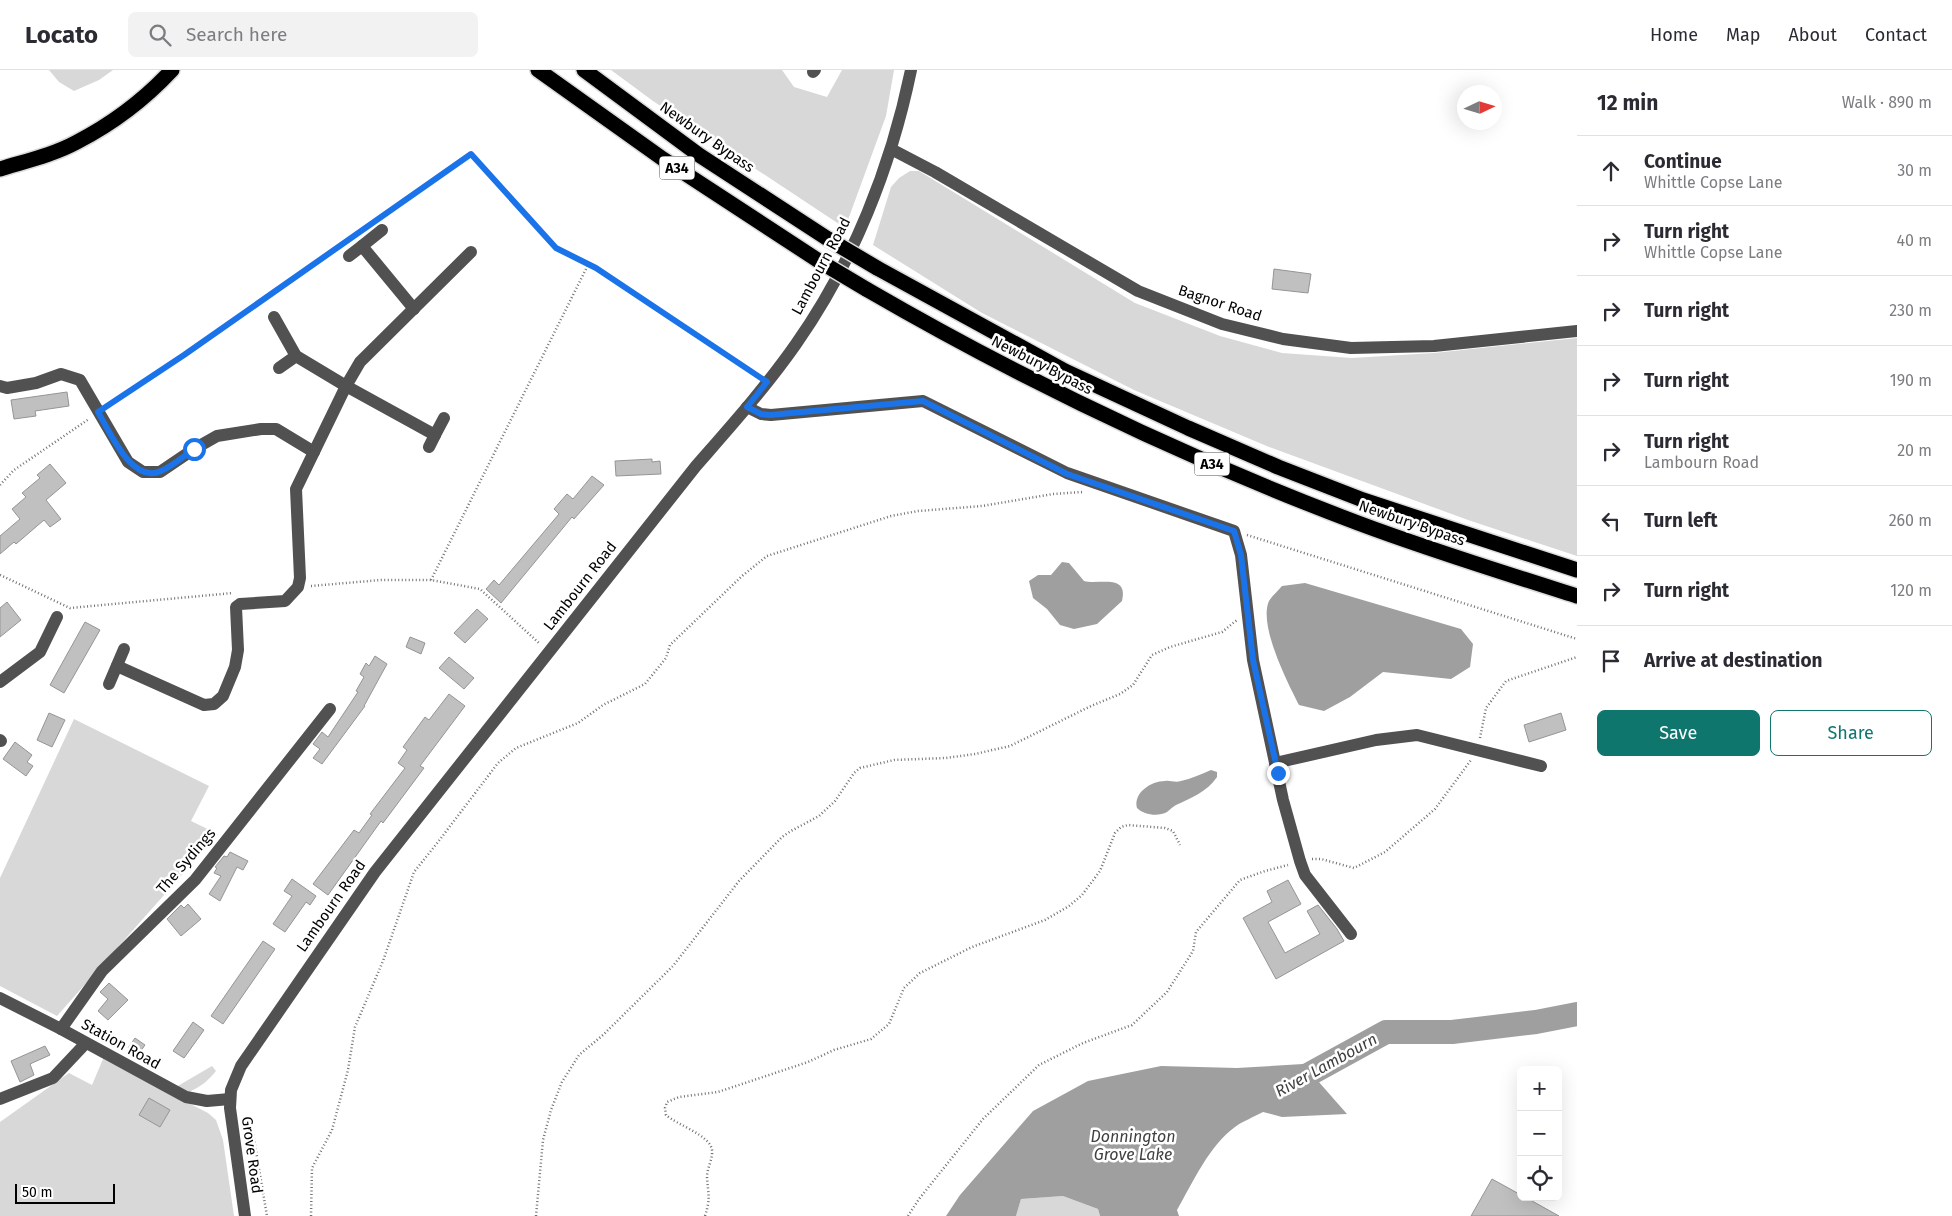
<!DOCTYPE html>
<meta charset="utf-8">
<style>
body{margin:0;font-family:"Fira Sans",sans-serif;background:#f2f2f3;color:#2b2b33}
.controls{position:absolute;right:15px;bottom:15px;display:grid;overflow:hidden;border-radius:8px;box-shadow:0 5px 20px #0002}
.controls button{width:45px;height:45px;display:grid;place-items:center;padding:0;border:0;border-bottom:1px solid #e1e1e2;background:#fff;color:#2b2b33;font:25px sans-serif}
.compass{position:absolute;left:1457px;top:15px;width:45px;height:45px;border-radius:50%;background:#fff;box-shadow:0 5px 20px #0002;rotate:86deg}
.scale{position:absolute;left:15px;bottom:12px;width:100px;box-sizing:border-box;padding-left:5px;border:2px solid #000;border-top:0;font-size:14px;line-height:18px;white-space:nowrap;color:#000;-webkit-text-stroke:4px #fff;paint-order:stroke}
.stop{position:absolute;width:15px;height:15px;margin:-11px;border:4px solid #1a73e8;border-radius:50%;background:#fff}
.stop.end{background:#1a73e8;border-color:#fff;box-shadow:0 1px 5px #0008}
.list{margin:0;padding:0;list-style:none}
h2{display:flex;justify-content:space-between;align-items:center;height:65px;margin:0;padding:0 20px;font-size:21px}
h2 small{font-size:16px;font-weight:400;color:#7c7c81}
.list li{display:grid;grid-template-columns:32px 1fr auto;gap:15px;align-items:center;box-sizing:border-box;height:70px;padding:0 20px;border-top:1px solid #e1e1e2}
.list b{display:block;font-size:19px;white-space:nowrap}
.list p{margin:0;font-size:16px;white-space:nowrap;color:#7c7c81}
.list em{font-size:16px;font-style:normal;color:#7c7c81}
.actions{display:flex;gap:10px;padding:15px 20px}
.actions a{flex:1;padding:11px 0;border:1px solid #0f766e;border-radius:8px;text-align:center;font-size:18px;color:#0f766e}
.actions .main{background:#0f766e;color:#fff}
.icon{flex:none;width:28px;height:28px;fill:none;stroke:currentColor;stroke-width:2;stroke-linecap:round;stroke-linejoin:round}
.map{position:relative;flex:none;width:1577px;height:1146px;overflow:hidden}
header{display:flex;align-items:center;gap:30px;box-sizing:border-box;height:70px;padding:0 25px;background:#fff;border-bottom:1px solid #e1e1e2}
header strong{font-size:24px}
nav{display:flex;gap:28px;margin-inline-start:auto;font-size:18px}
.search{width:350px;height:45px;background:#f2f2f3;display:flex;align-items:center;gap:12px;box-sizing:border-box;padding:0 18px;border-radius:8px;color:#7c7c81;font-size:19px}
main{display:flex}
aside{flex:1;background:#fff}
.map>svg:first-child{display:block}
</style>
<header>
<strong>Locato</strong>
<div class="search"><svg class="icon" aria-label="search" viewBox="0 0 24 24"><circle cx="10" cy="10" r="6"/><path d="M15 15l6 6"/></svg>Search here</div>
<nav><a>Home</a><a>Map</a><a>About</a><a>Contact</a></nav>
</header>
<main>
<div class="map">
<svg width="1577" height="1146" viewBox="0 0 1577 1146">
<rect width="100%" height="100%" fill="#fff"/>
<!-- green -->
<g fill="#d8d8d8">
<path d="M 49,0 L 113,0 L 99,10 L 74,21 L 59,12 Z"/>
<path d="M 611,0 L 782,0 L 794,17 L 827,27 L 842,0 L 894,0 L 886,46 L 845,158 L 653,31 Z"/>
<path d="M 910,101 L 919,101 L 1135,233 L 1220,266 L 1282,283 L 1352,288 L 1434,283 L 1577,268 L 1577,486 L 1468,450 L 1269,377 L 1134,320 L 982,243 L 873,175 L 891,117 L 899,108 Z"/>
<path d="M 74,649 L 209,716 L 191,751 L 218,764 L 57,946 L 0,916 L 0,808 Z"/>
<path d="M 103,989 L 208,1043 L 216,1050 L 223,1070 L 234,1146 L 0,1146 L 0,1052 L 69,1003 L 92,1015 Z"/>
<path d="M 212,996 L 216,1001 C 208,1011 200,1017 189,1022 L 176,1017 Z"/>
<path d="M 1063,1126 L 1098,1139 L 1100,1146 L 1016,1146 L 1021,1129 Z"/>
</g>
<!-- water -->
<g fill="#9f9f9f">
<path d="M 1062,492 L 1069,493 L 1084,511 C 1098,515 1129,503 1122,531 L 1097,554 L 1074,559 L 1060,555 L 1047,539 L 1033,528 L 1029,511 L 1038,505 L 1051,505 Z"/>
<path d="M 1305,513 L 1461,559 L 1473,574 L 1470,597 L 1451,609 L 1383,602 L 1350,627 L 1324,641 L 1299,635 C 1288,613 1258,555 1269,531 C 1272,526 1278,521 1282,516 Z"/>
<path d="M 1211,700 L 1217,702 L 1217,707 C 1207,722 1191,728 1176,735 C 1172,737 1170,740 1167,742 C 1158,747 1144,745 1137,738 C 1133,723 1151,711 1165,711 C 1170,710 1175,713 1181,711 C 1191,709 1201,704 1211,700 Z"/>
<path d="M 1303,994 L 1347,1044 L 1282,1047 L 1263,1042 C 1254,1047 1243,1051 1235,1057 C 1209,1076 1193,1112 1177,1140 L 1179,1146 L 1100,1146 L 1098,1139 L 1063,1126 L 1021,1129 L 1016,1146 L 946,1146 L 960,1125 L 1033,1041 L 1088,1011 L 1161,996 L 1237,998 Z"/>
</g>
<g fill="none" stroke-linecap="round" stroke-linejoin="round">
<!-- river -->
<path stroke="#9f9f9f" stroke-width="24" d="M 1284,1018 L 1386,962 L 1452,962 L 1536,952 L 1577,944"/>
</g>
<!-- building -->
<g fill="#c0c0c0" stroke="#959595">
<path d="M 1274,199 L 1311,204 L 1308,223 L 1272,219 Z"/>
<path d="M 67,322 L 69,336 L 35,341 L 36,346 L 14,349 L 11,330 Z"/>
<path d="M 652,389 L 652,392 L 660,391 L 661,404 L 616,406 L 615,391 Z"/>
<path d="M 50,394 L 66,413 L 46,430 L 61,449 L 50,457 L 44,450 L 16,474 L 14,472 L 0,484 L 0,466 L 20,449 L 12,439 L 26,427 L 22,423 L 40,408 L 37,405 Z"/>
<path d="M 592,406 L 604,415 L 574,449 L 572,447 L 501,533 L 486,519 L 494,510 L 499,515 L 559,444 L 554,439 L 567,424 L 573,429 Z"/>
<path d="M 7,532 L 21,550 L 0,567 L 0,538 Z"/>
<path d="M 477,539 L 488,549 L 465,573 L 454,563 Z"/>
<path d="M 85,552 L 100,560 L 64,623 L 50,615 Z"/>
<path d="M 410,567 L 425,573 L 421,584 L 406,577 Z"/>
<path d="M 375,586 L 387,594 L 364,636 L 365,636 L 322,694 L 313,688 L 320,679 L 313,674 L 322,662 L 328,667 L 358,622 L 356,621 L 364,607 L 360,604 L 366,593 L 369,596 Z"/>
<path d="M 449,587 L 474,608 L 464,619 L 439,598 Z"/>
<path d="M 449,624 L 465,636 L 420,696 L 424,698 L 383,753 L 381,751 L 328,825 L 313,814 L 354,760 L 359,763 L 372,745 L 370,744 L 405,698 L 398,693 L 407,680 L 403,677 L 425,647 L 429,650 Z"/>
<path d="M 49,643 L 65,650 L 52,677 L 37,670 Z"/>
<path d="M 1561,643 L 1566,660 L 1529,672 L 1524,655 Z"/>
<path d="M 15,672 L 32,685 L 27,692 L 33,696 L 26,706 L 3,689 Z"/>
<path d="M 230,782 L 248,791 L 243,800 L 237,797 L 220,831 L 209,824 L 221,806 L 214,803 L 217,798 L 215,797 L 224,786 L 227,787 Z"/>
<path d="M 292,809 L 316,826 L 310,835 L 306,832 L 304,835 L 285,862 L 273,854 L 292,826 L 284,821 Z"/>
<path d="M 1288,810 L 1301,834 L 1268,852 L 1285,883 L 1320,864 L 1307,841 L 1318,835 L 1337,859 L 1344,871 L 1276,909 L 1243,848 L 1272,832 L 1267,821 Z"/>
<path d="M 188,834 L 201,849 L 181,866 L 167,849 L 181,835 L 184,838 Z"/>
<path d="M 263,871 L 275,879 L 223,954 L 211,946 Z"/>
<path d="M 109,913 L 128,930 L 108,950 L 98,941 L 108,929 L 100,922 Z"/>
<path d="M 193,952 L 204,960 L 184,988 L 173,981 Z"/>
<path d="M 135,968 L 145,975 L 138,985 L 128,978 Z"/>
<path d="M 45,976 L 50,985 L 30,994 L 34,1005 L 20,1012 L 11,991 Z"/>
<path d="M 149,1028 L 170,1040 L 160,1057 L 139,1045 Z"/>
<path d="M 1492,1109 L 1521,1125 L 1521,1127 L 1525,1127 L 1559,1146 L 1471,1146 Z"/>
</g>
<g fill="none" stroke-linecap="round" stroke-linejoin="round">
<!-- highway casing -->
<g stroke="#dbdbdb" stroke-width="18">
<g id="highway">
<path d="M 538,0 L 663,89 L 819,191"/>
<path d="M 584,0 L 699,85 L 828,169"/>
<path d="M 0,99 C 26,91 53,85 77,72 C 112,54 145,29 172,0"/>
<path d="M 877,198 L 1065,301 L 1188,358 L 1278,397 L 1363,430 L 1577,500"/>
<path d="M 866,219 C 1023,310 1188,389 1358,453 C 1430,480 1504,503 1577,526"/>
</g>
</g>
<!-- path -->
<g stroke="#737373" stroke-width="2.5" stroke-dasharray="1 2.5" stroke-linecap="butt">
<path d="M 381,147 L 471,84 L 556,179 L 596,198 L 757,305"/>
<path d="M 108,336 L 184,285 L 340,176"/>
<path d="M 0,415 L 14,400 L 89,349"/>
<path d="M 1247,465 L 1577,569"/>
<path d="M 0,505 L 70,538 L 233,523"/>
<path d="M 431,510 L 588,195"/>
<path d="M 311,516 L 381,510 L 431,510 L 480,519 L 540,574"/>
<path d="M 1480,668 L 1486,638 L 1506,611 L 1577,587"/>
<path d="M 1312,789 L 1321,789 L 1354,798 L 1385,782 L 1435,739 L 1471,690"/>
<path d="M 245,1059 L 253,1063 L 267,1146"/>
<path d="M 311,1146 L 312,1098 L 332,1060 L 348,1000 L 355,957 L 383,891 L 414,802 L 438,772 L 498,693 L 516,678 L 578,653 L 603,635 L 645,614 L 666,588 L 670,575 L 742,506 L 767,486 L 891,446 L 918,441 L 982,436 L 1053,424 L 1083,422"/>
<path d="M 536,1146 L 543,1070 L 551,1040 L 562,1012 L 579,985 L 603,965 L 673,896 L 739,811 L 782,767 L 791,761 L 819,746 L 835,731 L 854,703 L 860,698 L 894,690 L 946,688 L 975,684 L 1010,676 L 1091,636 L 1120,624 L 1133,615 L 1152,585 L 1170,577 L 1222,562 L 1237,550"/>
<path d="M 705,1146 C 711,1127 708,1125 707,1107 C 707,1098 713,1089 712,1080 C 710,1065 677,1055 666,1045 L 665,1038 L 667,1032 L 679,1027 L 718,1022 L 808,992 L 834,980 L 871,969 L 889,954 L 904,918 L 920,903 L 972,877 L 1045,850 L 1069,836 L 1082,825 L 1100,801 L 1115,763 L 1121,757 L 1128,755 L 1165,758 L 1173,761 L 1180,775"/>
<path d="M 908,1146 L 919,1129 L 983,1049 L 1039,995 L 1083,973 L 1132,955 L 1167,922 L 1193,881 L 1196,862 L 1240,810 L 1265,801 L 1288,795"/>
</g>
<!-- minor -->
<g stroke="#515151" stroke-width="12">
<path d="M 813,2 L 815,0"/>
<path d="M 891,79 L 935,102 L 1138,221 L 1222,254 L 1283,269 L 1351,278 L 1434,276 L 1577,261"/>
<path d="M 382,160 L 362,176 L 414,239"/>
<path d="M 349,186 L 362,176"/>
<path d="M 274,247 L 296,286 L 346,316 L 360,292 L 471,182"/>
<path d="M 279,298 L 296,286"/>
<path d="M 0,316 L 7,318 L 36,313 L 61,304 L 80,310 L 128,392 L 143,402 L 160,402 L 194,379 L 217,366 L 261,359 L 276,359 L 314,382"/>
<path d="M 747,337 L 761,344 L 771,345 L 923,331 L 1067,403 L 1234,461 L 1241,485 L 1253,590 L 1283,730 L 1300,791 L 1305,805 L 1351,864"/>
<path d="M 429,377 L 435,365"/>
<path d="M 117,596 L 204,635 L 214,634 L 223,626 L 235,597 L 238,580 L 236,537 L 240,534 L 285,531 L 298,517 L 300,508 L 296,419 L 346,316 L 435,365 L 444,348"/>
<path d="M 0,612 L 40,582 L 57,547"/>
<path d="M 109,614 L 124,579"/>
<path d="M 0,670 L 1,671"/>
<path d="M 1275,693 L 1376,670 L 1417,665 L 1541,696"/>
<path d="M 0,928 L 61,959 L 186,1027 L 207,1031 L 230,1029"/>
<path d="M 61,959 L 102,901 L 195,810 L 330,639"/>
<path d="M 0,1029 L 53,1008 L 85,974"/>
<path d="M 245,1146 L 230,1038 L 231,1020 L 241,996 L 375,802 L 696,396 C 730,357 766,317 796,274 C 853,193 891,97 911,0"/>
</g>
<!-- highway -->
<use href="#highway" stroke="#000" stroke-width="15"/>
<!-- highway-bridge casing -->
<g stroke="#dbdbdb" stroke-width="18" stroke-linecap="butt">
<g id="highway-bridge">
<path d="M 828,169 L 877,198"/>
<path d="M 819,191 L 866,219"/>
</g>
</g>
<!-- highway-bridge -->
<use href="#highway-bridge" stroke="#000" stroke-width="15"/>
</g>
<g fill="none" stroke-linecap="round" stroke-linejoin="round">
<!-- route -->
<path stroke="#1a73e8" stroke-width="6" d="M 194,379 C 184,386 173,396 161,401 C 132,415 110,362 98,342 L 184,285 L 471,84 L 556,178 L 596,198 L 767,312 L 747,337 L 761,344 L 770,345 L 923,331 L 1067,404 L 1234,461 L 1241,485 L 1253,590 L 1278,703"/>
</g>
<g text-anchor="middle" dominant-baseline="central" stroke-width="5" stroke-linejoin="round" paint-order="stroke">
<!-- shield labels -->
<g fill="#fff" stroke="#4c4c4c" stroke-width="1">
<rect x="659.5" y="86.5" width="35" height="23" rx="4"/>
<rect x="1194.5" y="382.5" width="35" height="23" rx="4"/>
</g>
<g font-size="14" font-weight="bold" fill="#000">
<text x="677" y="98">A34</text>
<text x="1212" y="394">A34</text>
</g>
<!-- street labels -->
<g font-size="15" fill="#000" stroke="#fff">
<text transform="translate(707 67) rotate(35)">Newbury Bypass</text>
<text transform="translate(821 196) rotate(-62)">Lambourn Road</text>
<text transform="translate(1220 233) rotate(18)">Bagnor Road</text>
<text transform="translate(1042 295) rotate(27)">Newbury Bypass</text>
<text transform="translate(1412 453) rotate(19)">Newbury Bypass</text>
<text transform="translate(580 516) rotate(-52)">Lambourn Road</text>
<text transform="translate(186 791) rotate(-49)">The Sydings</text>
<text transform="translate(331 836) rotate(-55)">Lambourn Road</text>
<text transform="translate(121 974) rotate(29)">Station Road</text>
<text transform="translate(252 1085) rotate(82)">Grove Road</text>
</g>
<!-- water labels -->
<g font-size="16" font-style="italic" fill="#404040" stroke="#fff">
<text transform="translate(1326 995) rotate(-29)">River Lambourn</text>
<text x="1133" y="1066">Donnington<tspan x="1133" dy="18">Grove Lake</tspan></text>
</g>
</g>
</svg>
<div class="controls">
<button>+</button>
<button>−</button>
<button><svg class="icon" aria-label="locate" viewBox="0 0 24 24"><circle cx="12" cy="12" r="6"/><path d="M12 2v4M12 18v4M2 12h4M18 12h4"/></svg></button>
</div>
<svg class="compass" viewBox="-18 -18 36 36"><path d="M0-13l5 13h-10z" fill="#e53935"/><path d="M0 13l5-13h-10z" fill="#7c7c81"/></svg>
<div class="scale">50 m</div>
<div class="stop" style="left:194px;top:379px"></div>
<div class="stop end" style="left:1278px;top:703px"></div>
</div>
<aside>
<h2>12 min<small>Walk · 890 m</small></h2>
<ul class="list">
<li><svg class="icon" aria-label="ahead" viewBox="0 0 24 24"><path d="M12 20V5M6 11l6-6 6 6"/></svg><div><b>Continue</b><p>Whittle Copse Lane</p></div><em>30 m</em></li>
<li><svg class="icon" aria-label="right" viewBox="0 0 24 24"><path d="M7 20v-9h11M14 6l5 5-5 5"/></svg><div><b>Turn right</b><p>Whittle Copse Lane</p></div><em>40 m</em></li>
<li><svg class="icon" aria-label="right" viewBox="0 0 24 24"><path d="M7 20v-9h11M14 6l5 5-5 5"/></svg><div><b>Turn right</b></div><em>230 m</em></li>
<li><svg class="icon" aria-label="right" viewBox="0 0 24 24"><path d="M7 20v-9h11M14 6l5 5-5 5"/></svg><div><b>Turn right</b></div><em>190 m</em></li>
<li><svg class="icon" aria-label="right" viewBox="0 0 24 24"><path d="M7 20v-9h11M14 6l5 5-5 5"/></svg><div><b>Turn right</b><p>Lambourn Road</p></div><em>20 m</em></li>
<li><svg class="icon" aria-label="left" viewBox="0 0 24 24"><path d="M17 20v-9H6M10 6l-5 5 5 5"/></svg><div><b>Turn left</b></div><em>260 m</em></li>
<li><svg class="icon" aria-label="right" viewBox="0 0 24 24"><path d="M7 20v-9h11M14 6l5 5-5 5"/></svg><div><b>Turn right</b></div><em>120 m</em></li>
<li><svg class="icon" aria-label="arrive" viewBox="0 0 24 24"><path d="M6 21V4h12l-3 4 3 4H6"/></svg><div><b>Arrive at destination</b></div></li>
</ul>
<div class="actions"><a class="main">Save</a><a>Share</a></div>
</aside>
</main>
